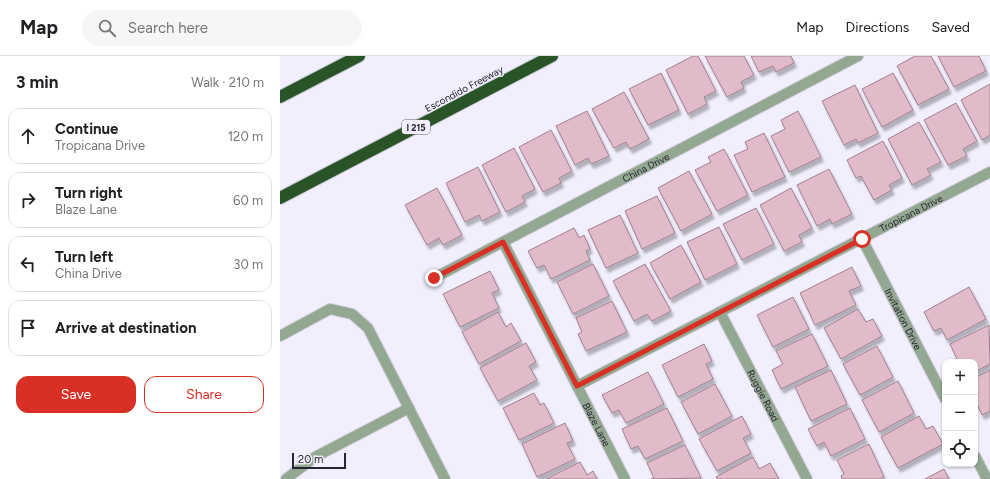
<!DOCTYPE html>
<meta charset="utf-8">
<style>
body{margin:0;font-family:Figtree,sans-serif;background:#f6f6f6;color:#202124}
.controls{position:absolute;right:12px;bottom:12px;display:grid;overflow:hidden;border-radius:8px;box-shadow:0 1px 3px #0004}
.controls button{width:36px;height:36px;display:grid;place-items:center;padding:0;border:0;border-bottom:1px solid #e0e0e0;background:#fff;color:#202124;font:20px sans-serif}
.scale{position:absolute;left:12px;bottom:10px;width:54px;box-sizing:border-box;padding-left:4px;border:2px solid #272532;border-top:0;font-size:11px;line-height:14px;white-space:nowrap;color:#272532;-webkit-text-stroke:3px #f1effd;paint-order:stroke}
.stop{position:absolute;width:12px;height:12px;margin:-9px;border:3px solid #d93025;border-radius:50%;background:#fff}
.stop.end{background:#d93025;border-color:#fff;box-shadow:0 1px 4px #0008}
.list{margin:0;padding:0;list-style:none}
h2{display:flex;justify-content:space-between;align-items:center;height:52px;margin:0;padding:0 16px;font-size:17px}
h2 small{font-size:13px;font-weight:400;color:#757577}
.list li{display:grid;grid-template-columns:26px 1fr auto;gap:12px;align-items:center;box-sizing:border-box;height:56px;margin:0 8px 8px;padding:0 8px;border:1px solid #e0e0e0;border-radius:12px}
.list b{display:block;font-size:15px;white-space:nowrap}
.list p{margin:0;font-size:13px;white-space:nowrap;color:#757577}
.list em{font-size:13px;font-style:normal;color:#757577}
.actions{display:flex;gap:8px;padding:12px 16px}
.actions a{flex:1;padding:9px 0;border:1px solid #d93025;border-radius:12px;text-align:center;font-size:14px;color:#d93025}
.actions .main{background:#d93025;color:#fff}
.icon{flex:none;width:22px;height:22px;fill:none;stroke:currentColor;stroke-width:2;stroke-linecap:round;stroke-linejoin:round}
.map{position:relative;flex:none;width:710px;height:423px;overflow:hidden}
header{display:flex;align-items:center;gap:24px;box-sizing:border-box;height:56px;padding:0 20px;background:#fff;border-bottom:1px solid #e0e0e0}
header strong{font-size:19px}
nav{display:flex;gap:22px;margin-inline-start:auto;font-size:14px}
.search{width:280px;height:36px;background:#f6f6f6;display:flex;align-items:center;gap:10px;box-sizing:border-box;padding:0 14px;border-radius:22px;color:#757577;font-size:15px}
main{display:flex}
aside{flex:1;background:#fff}
.map>svg:first-child{display:block}
</style>
<header>
<strong>Map</strong>
<div class="search"><svg class="icon" aria-label="search" viewBox="0 0 24 24"><circle cx="10" cy="10" r="6"/><path d="M15 15l6 6"/></svg>Search here</div>
<nav><a>Map</a><a>Directions</a><a>Saved</a></nav>
</header>
<main>
<aside>
<h2>3 min<small>Walk · 210 m</small></h2>
<ul class="list">
<li><svg class="icon" aria-label="ahead" viewBox="0 0 24 24"><path d="M12 20V5M6 11l6-6 6 6"/></svg><div><b>Continue</b><p>Tropicana Drive</p></div><em>120 m</em></li>
<li><svg class="icon" aria-label="right" viewBox="0 0 24 24"><path d="M7 20v-9h11M14 6l5 5-5 5"/></svg><div><b>Turn right</b><p>Blaze Lane</p></div><em>60 m</em></li>
<li><svg class="icon" aria-label="left" viewBox="0 0 24 24"><path d="M17 20v-9H6M10 6l-5 5 5 5"/></svg><div><b>Turn left</b><p>China Drive</p></div><em>30 m</em></li>
<li><svg class="icon" aria-label="arrive" viewBox="0 0 24 24"><path d="M6 21V4h12l-3 4 3 4H6"/></svg><div><b>Arrive at destination</b></div></li>
</ul>
<div class="actions"><a class="main">Save</a><a>Share</a></div>
</aside>
<div class="map">
<svg width="710" height="423" viewBox="0 0 710 423">
<defs>
<filter id="shadow"><feDropShadow dx="2.5" dy="4.5" stdDeviation="1" flood-color="#0004"/></filter>
</defs>
<rect width="100%" height="100%" fill="#f1effd"/>
<!-- building -->
<g fill="#e1bbca" stroke="#a27f8e" filter="url(#shadow)">
<path d="M 413,0 L 418,0 L 436,35 L 424,41 L 427,48 L 408,58 L 386,14 Z"/>
<path d="M 425,0 L 464,0 L 474,19 L 461,26 L 464,32 L 447,41 Z"/>
<path d="M 471,0 L 511,0 L 514,7 L 496,16 L 493,10 L 479,16 Z"/>
<path d="M 635,0 L 651,0 L 669,33 L 638,49 L 617,10 Z"/>
<path d="M 658,0 L 699,0 L 706,15 L 674,31 Z"/>
<path d="M 381,17 L 399,54 L 368,69 L 349,33 Z"/>
<path d="M 613,17 L 633,54 L 602,71 L 582,33 Z"/>
<path d="M 710,28 L 710,79 L 702,84 L 681,44 Z"/>
<path d="M 575,29 L 598,77 L 578,87 L 576,83 L 564,89 L 542,45 Z"/>
<path d="M 344,36 L 369,83 L 350,93 L 346,86 L 334,92 L 312,53 Z"/>
<path d="M 676,47 L 697,85 L 683,93 L 687,100 L 668,109 L 644,64 Z"/>
<path d="M 307,55 L 329,100 L 311,108 L 308,102 L 295,109 L 276,70 Z"/>
<path d="M 518,55 L 541,101 L 509,116 L 491,80 L 505,73 L 501,64 Z"/>
<path d="M 639,66 L 661,106 L 647,113 L 651,119 L 632,129 L 608,83 Z"/>
<path d="M 271,74 L 292,115 L 279,122 L 281,127 L 263,136 L 239,91 Z"/>
<path d="M 484,77 L 505,121 L 472,136 L 454,99 L 468,93 L 465,86 Z"/>
<path d="M 603,85 L 622,122 L 609,129 L 612,134 L 594,144 L 581,120 L 576,122 L 567,104 Z"/>
<path d="M 234,92 L 255,133 L 242,140 L 245,146 L 226,156 L 202,109 Z"/>
<path d="M 444,93 L 468,139 L 437,155 L 415,114 L 431,106 L 428,101 Z"/>
<path d="M 198,111 L 220,156 L 202,165 L 199,159 L 185,166 L 166,127 Z"/>
<path d="M 549,113 L 572,158 L 552,168 L 550,163 L 537,170 L 517,129 Z"/>
<path d="M 409,115 L 432,158 L 401,175 L 378,132 Z"/>
<path d="M 157,132 L 182,179 L 163,189 L 159,182 L 147,189 L 125,149 Z"/>
<path d="M 511,132 L 532,172 L 519,179 L 522,186 L 504,195 L 480,149 Z"/>
<path d="M 377,140 L 395,177 L 362,193 L 345,155 Z"/>
<path d="M 476,152 L 494,188 L 462,204 L 443,168 Z"/>
<path d="M 340,159 L 358,197 L 326,212 L 308,174 Z"/>
<path d="M 439,171 L 457,208 L 425,224 L 407,186 Z"/>
<path d="M 294,172 L 299,182 L 304,179 L 310,193 L 306,195 L 310,204 L 271,223 L 264,209 L 257,212 L 248,195 Z"/>
<path d="M 401,189 L 421,226 L 390,243 L 370,207 Z"/>
<path d="M 313,208 L 329,240 L 293,258 L 277,226 Z"/>
<path d="M 365,208 L 391,255 L 372,265 L 367,258 L 354,265 L 333,225 Z"/>
<path d="M 572,211 L 581,230 L 569,235 L 576,249 L 535,269 L 520,237 Z"/>
<path d="M 210,215 L 219,234 L 212,237 L 219,252 L 180,271 L 163,238 Z"/>
<path d="M 689,231 L 706,263 L 667,284 L 661,272 L 654,275 L 644,256 Z"/>
<path d="M 513,241 L 529,273 L 493,291 L 477,259 Z"/>
<path d="M 332,245 L 347,276 L 306,295 L 298,278 L 302,276 L 296,262 Z"/>
<path d="M 578,253 L 586,266 L 593,263 L 602,280 L 561,303 L 544,272 Z"/>
<path d="M 218,256 L 226,271 L 231,267 L 241,285 L 199,308 L 182,276 Z"/>
<path d="M 709,269 L 710,308 L 695,316 L 695,306 L 672,306 L 677,303 L 670,288 Z"/>
<path d="M 532,278 L 548,310 L 501,333 L 492,314 L 503,308 L 496,295 Z"/>
<path d="M 246,287 L 256,306 L 249,310 L 257,324 L 218,345 L 200,312 Z"/>
<path d="M 424,288 L 432,305 L 426,308 L 433,323 L 398,341 L 382,309 Z"/>
<path d="M 597,290 L 613,321 L 580,339 L 563,308 Z"/>
<path d="M 551,314 L 567,348 L 531,365 L 515,331 Z"/>
<path d="M 710,314 L 710,355 L 702,359 L 695,344 L 695,339 L 698,337 L 695,330 L 695,322 Z"/>
<path d="M 368,316 L 384,348 L 346,367 L 339,354 L 332,357 L 322,339 Z"/>
<path d="M 618,325 L 634,357 L 599,376 L 582,344 Z"/>
<path d="M 435,328 L 452,360 L 418,378 L 401,346 Z"/>
<path d="M 254,337 L 260,349 L 264,347 L 274,367 L 239,384 L 223,352 Z"/>
<path d="M 387,352 L 403,385 L 365,403 L 358,390 L 351,393 L 342,373 Z"/>
<path d="M 570,352 L 585,383 L 551,400 L 544,386 L 537,390 L 528,373 Z"/>
<path d="M 462,360 L 471,378 L 463,382 L 471,397 L 437,415 L 419,383 Z"/>
<path d="M 639,360 L 646,373 L 653,370 L 663,388 L 618,412 L 601,381 Z"/>
<path d="M 285,367 L 293,385 L 287,387 L 295,403 L 257,421 L 242,388 Z"/>
<path d="M 589,388 L 604,421 L 600,423 L 562,423 L 561,420 L 564,418 L 557,404 Z"/>
<path d="M 405,389 L 421,422 L 371,423 L 374,422 L 367,407 Z"/>
<path d="M 473,401 L 479,413 L 490,407 L 499,423 L 437,423 L 436,421 Z"/>
<path d="M 300,406 L 307,419 L 313,415 L 317,423 L 266,423 Z"/>
<path d="M 664,413 L 669,423 L 645,423 Z"/>
</g>
<g fill="none" stroke-linecap="round" stroke-linejoin="round">
<!-- street casing -->
<g stroke="#cdcbd8" stroke-width="12">
<g id="street">
<path id="s1" d="M 582,183 L 665,343"/>
<path id="s2" d="M 223,186 L 345,423"/>
<path id="s3" d="M 154,222 L 578,0"/>
<path id="s4" d="M 440,256 L 527,423"/>
<path d="M 0,280 L 50,253 L 72,258 L 88,272 L 165,423"/>
<path id="s5" d="M 297,330 L 710,116"/>
<path d="M 695,400 L 707,423"/>
<path d="M 6,423 L 35,401 L 129,352"/>
</g>
</g>
<!-- highway casing -->
<g stroke="#cdcbd8" stroke-width="14">
<g id="highway">
<path d="M 0,41 L 79,0"/>
<path d="M 0,142 L 272,0"/>
</g>
</g>
<!-- street -->
<use href="#street" stroke="#93a891" stroke-width="10"/>
<!-- highway -->
<use href="#highway" stroke="#295427" stroke-width="12"/>
</g>
<g fill="none" stroke-linecap="round" stroke-linejoin="round">
<!-- route -->
<path stroke="#d93025" stroke-width="5" d="M 154,222 L 223,186 L 297,330 L 582,183"/>
</g>
<g text-anchor="middle" dominant-baseline="central" stroke-width="3" stroke-linejoin="round" paint-order="stroke">
<!-- shield labels -->
<rect fill="#f1effd" stroke="#64626f" stroke-width="1" x="122" y="64" width="28" height="14" rx="3"/>
<g font-size="9" font-weight="bold" fill="#272532">
<text x="136" y="71">I 215</text>
</g>
<!-- street labels -->
<g font-size="10" fill="#272532" stroke="#f1effd">
<text transform="translate(184 33) rotate(-28)">Escondido Freeway</text>
<text stroke="none"><textPath href="#s3" startOffset="239">China Drive</textPath></text>
<text stroke="none"><textPath href="#s5" startOffset="376">Tropicana Drive</textPath></text>
<text stroke="none"><textPath href="#s1" startOffset="90">Invitation Drive</textPath></text>
<text stroke="none"><textPath href="#s4" startOffset="94">Ruggie Road</textPath></text>
<text stroke="none"><textPath href="#s2" startOffset="205">Blaze Lane</textPath></text>
</g>
</g>
</svg>
<div class="controls">
<button>+</button>
<button>−</button>
<button><svg class="icon" aria-label="locate" viewBox="0 0 24 24"><circle cx="12" cy="12" r="6"/><path d="M12 2v4M12 18v4M2 12h4M18 12h4"/></svg></button>
</div>
<div class="scale">20 m</div>
<div class="stop" style="left:582px;top:183px"></div>
<div class="stop end" style="left:154px;top:222px"></div>
</div>
</main>
